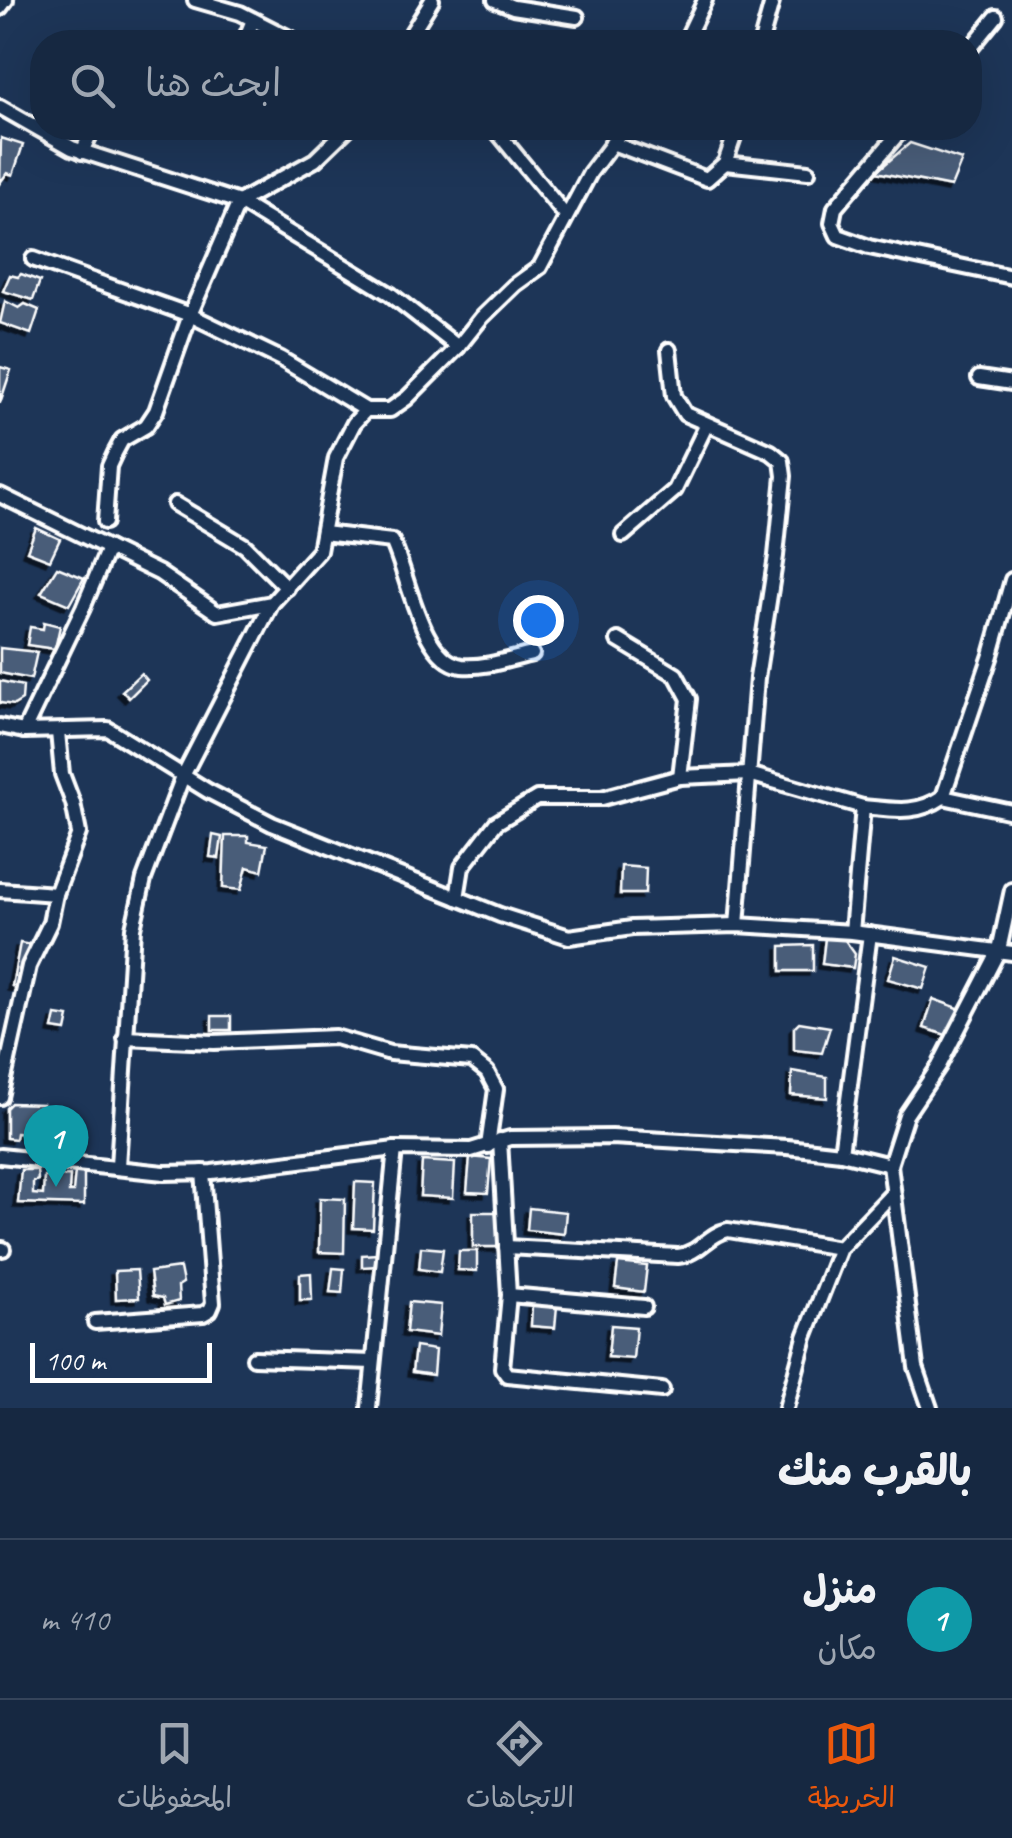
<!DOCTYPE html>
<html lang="ar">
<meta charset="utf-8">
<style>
body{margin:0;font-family:Caveat,"Playpen Sans Arabic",sans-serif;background:#1f3048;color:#f1f3f6;direction:rtl}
.scale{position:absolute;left:30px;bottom:25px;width:182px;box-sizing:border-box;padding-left:10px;border:5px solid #fff;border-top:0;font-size:28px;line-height:35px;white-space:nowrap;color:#fff;-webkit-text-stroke:8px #1d3557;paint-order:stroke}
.you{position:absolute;left:538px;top:620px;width:35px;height:35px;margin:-25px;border:8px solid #fff;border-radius:50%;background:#1a73e8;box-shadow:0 0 0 15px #1a73e833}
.badge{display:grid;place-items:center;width:65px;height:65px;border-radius:50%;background:#ea580c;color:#fff;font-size:32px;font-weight:700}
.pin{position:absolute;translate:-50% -82px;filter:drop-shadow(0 2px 5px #0008)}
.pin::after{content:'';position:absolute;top:52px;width:35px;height:30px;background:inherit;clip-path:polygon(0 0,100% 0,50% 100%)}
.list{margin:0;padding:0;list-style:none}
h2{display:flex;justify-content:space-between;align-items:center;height:130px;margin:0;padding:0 40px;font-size:42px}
h2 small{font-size:32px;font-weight:400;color:#9ea6b1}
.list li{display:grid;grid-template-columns:65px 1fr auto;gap:30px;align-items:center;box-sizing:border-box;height:160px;padding:0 40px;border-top:2px solid #35445a}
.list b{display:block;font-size:38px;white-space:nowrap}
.list p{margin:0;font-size:32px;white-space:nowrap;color:#9ea6b1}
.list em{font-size:32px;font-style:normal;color:#9ea6b1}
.icon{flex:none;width:55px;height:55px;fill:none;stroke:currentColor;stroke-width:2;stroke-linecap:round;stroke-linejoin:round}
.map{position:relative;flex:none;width:1012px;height:1408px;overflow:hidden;direction:ltr}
.search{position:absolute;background:#162841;box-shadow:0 10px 40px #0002;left:30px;right:30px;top:30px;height:110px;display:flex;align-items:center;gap:25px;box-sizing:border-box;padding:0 35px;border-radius:40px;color:#9ea6b1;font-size:38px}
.sheet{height:290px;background:#162841}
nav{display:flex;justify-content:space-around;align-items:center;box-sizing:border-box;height:140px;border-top:2px solid #35445a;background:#162841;font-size:28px;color:#9ea6b1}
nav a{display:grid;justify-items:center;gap:5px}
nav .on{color:#ea580c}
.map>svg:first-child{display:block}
</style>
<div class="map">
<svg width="1012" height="1408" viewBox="0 0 1012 1408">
<defs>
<filter id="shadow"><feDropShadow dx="-4.5" dy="4.5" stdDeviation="0" flood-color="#0009"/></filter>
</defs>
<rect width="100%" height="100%" fill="#1d3557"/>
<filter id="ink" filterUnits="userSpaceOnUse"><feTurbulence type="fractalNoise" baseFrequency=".01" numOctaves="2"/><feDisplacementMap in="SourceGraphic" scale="20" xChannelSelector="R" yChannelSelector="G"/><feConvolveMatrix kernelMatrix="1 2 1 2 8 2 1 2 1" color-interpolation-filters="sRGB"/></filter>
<g filter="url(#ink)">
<!-- building -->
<g fill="#4a5d79" stroke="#fff" stroke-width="2.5" filter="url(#shadow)">
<path d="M 1,138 L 23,145 L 13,175 L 7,173 L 0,183 Z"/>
<path d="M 910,143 L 962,160 L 951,187 L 876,172 Z"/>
<path d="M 21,274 L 40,281 L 33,300 L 3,291 L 10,275 L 18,277 Z"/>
<path d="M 5,301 L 19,308 L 25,304 L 39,310 L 31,334 L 0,323 Z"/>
<path d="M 0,367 L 11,370 L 0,403 Z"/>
<path d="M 36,528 L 60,539 L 50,560 L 27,551 Z"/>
<path d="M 57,567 L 84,578 L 69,605 L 41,593 Z"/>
<path d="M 44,622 L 60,626 L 55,649 L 27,645 L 30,627 L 43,629 Z"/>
<path d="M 0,648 L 37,652 L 31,679 L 0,673 Z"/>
<path d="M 141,673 L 147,680 L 129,698 L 122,691 Z"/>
<path d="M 0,681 L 23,686 L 22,700 L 14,705 L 0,703 Z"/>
<path d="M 213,835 L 222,837 L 219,858 L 210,857 Z"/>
<path d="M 225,836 L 248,836 L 248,842 L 267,845 L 262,871 L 247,867 L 241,890 L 223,888 Z"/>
<path d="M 621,866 L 646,868 L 645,894 L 620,894 Z"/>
<path d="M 842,936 L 855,954 L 853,968 L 822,964 L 825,938 Z"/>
<path d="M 20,943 L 31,945 L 23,988 L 12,986 Z"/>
<path d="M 813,945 L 813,971 L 781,971 L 781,946 Z"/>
<path d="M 895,956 L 930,967 L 923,989 L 888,979 Z"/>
<path d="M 933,999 L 961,1009 L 949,1036 L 924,1028 Z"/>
<path d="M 56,1015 L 69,1017 L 66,1031 L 53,1029 Z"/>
<rect x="212" y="1016" width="19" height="14"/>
<path d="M 799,1022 L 830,1027 L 822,1053 L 794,1050 L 794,1027 Z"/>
<path d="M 792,1071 L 827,1077 L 827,1098 L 791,1095 Z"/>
<path d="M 11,1103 L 43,1104 L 41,1134 L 16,1133 L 15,1139 L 6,1138 L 6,1108 Z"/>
<path d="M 470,1157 L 491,1159 L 488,1193 L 467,1192 Z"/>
<path d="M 422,1161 L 455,1163 L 453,1198 L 420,1196 Z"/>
<path d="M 21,1170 L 37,1170 L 38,1180 L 33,1182 L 33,1194 L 43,1195 L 44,1177 L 70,1176 L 69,1192 L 73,1192 L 75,1172 L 84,1173 L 84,1205 L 18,1203 Z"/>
<path d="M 355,1182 L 375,1183 L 373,1229 L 353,1228 Z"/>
<path d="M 320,1198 L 345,1199 L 344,1253 L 319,1252 Z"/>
<path d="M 529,1208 L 566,1212 L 564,1234 L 527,1230 Z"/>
<path d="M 473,1212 L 498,1212 L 499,1247 L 473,1247 Z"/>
<path d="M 421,1247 L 443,1249 L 440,1272 L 419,1269 Z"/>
<path d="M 459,1251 L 477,1251 L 477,1271 L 458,1270 Z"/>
<path d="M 377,1254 L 378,1266 L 362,1267 L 362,1255 Z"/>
<path d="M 618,1263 L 647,1266 L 644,1292 L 615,1288 Z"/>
<path d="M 180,1268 L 183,1283 L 178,1286 L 179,1301 L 165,1305 L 163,1298 L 153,1296 L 150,1272 Z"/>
<path d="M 333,1268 L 344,1269 L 342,1293 L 330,1292 Z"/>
<path d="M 137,1270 L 139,1298 L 116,1299 L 115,1271 Z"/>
<path d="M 311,1273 L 312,1300 L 300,1300 L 300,1274 Z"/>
<path d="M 409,1302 L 441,1305 L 438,1336 L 406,1332 Z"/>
<path d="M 532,1305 L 557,1306 L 555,1328 L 531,1326 Z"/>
<path d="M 611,1325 L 636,1327 L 633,1359 L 608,1357 Z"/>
<path d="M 415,1347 L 435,1350 L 433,1375 L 412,1372 Z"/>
</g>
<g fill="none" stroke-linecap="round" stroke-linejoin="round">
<!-- minor casing -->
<g stroke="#fff" stroke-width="20">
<g id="minor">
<path d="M 195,0 L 240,13 L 297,42"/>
<path d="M 495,0 L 513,7 L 577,17"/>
<path d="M 0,8 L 6,0"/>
<path d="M 244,42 L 253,20"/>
<path d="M 406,42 L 432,0"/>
<path d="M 685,42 L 705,0"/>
<path d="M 761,42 L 772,2"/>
<path d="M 970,49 L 996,17"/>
<path d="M 0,107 L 72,148 L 239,202 L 390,294 L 458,347"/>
<path d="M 494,128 L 566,216"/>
<path d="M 903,128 L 835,208 L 832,223 L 838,236 L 869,247 L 1012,277"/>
<path d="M 612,143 L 707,179 L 725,163 L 737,128"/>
<path d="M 82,152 L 93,128"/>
<path d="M 725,163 L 808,172"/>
<path d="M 33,259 L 190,315 L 281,359 L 366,410"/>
<path d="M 669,350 L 674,396 L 685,414 L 771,452 L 782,461 L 784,476 L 776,556 L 757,678 L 737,925"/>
<path d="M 979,378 L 1012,383"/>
<path d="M 0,495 L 159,573 L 217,613 L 272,603 L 319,551 L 336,458 L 354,423 L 366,410 L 390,410 L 407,398 L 458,347 L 482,317 L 515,285 L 540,267 L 590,173 L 624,128"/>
<path d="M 175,504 L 245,546 L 287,588"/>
<path d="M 105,522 L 109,466 L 115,453 L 122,440 L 146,426 L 156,411 L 190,315 L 239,202 L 315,160 L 348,128"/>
<path d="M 323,533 L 392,541 C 408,573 421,661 462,666 C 485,668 510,659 532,654"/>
<path d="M 623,535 L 675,490 L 706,426"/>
<path d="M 618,640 L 676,675 L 689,699 L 680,777"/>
<path d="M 0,726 L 24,731 L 108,729 L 208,791 L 272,824 L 500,915 L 569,937 L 632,928 L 737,925 L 852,932 L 1012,953"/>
<path d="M 24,731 L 83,608 L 108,548"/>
<path d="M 943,797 L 1012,812"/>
<path d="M 0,890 L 56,894"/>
<path d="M 457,898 L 462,867 L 496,823 L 537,798 L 602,798 L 680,777 L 749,774 L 863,807"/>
<path d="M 852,932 L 863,807 C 894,810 917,815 943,797 L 991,655 L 1012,580"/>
<path d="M 125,1038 L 214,1042 L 335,1037 L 390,1053 L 472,1060 L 487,1072 L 496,1089 L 488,1146"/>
<path d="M 0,1097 L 29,966 L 50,923 L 56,894 L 79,833 L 73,803 L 62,774 L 58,732"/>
<path d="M 500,1140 L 509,1295 L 644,1307"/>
<path d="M 841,1153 L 870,934"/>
<path d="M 0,1156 L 164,1173 L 212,1172 L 395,1149 L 471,1150 L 510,1138 L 612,1137 L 787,1147 L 841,1153 L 890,1165 L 906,1115 L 939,1066 L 999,950 L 1012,890"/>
<path d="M 890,1165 L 916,1367 L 930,1408"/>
<path d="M 118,1166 L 133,928 L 144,879 L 183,776 L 272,603"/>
<path d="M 506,1247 L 678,1256 C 699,1254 708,1234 728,1230 L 840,1248"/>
<path d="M 0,1249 L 3,1249"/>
<path d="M 509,1295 L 502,1368 L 507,1375 L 662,1390"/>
<path d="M 95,1322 L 203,1314 L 210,1310 L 213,1303 L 203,1172"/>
<path d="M 254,1358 L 373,1362"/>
<path d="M 369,1408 L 395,1149"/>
<path d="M 786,1408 L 805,1337 L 840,1248 L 892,1194"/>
</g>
</g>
<!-- minor -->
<use href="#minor" stroke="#1d3557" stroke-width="12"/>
</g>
</g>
</svg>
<div class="scale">100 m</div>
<div class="you"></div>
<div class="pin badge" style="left:56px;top:1187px;background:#0f9aa8">1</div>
<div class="search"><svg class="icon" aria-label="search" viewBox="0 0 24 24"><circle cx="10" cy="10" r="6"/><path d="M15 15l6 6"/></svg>ابحث هنا</div>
</div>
<section class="sheet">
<h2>بالقرب منك<small></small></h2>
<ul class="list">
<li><span class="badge" style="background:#0f9aa8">1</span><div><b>منزل</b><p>مكان</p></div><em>410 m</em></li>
</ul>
</section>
<nav>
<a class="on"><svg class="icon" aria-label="map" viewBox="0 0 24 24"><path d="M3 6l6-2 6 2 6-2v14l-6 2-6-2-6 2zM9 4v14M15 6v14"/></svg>الخريطة</a>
<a><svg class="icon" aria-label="directions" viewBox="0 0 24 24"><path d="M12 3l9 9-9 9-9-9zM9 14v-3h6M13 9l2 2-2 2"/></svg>الاتجاهات</a>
<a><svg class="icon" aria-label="saved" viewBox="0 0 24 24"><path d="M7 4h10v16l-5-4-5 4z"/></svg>المحفوظات</a>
</nav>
